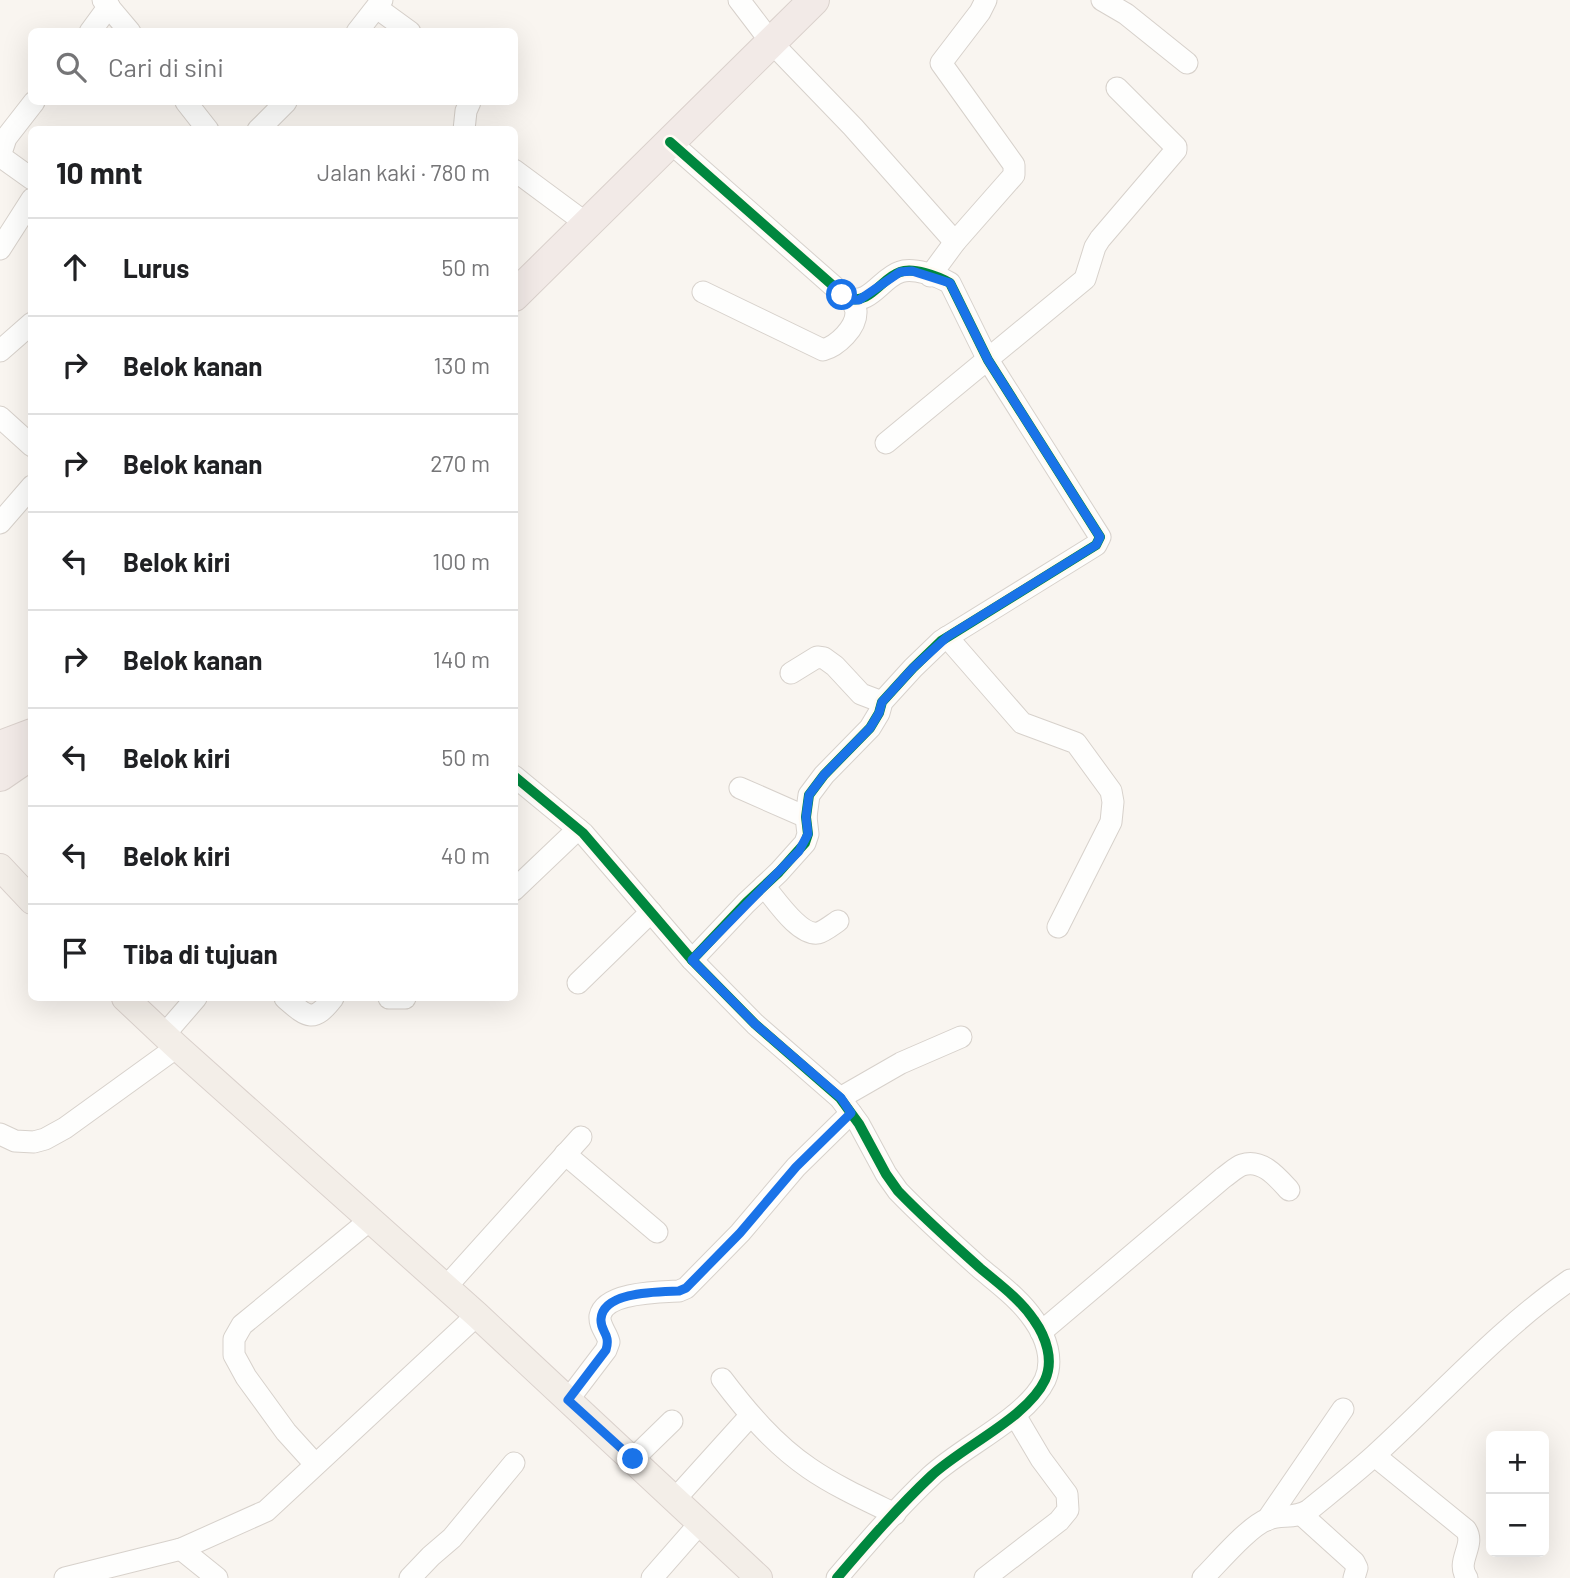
<!DOCTYPE html>
<html lang="id">
<meta charset="utf-8">
<style>
body{margin:0;font-family:Barlow,sans-serif;background:#f6f6f6;color:#202124}
.controls{position:absolute;right:21px;bottom:21px;display:grid;overflow:hidden;border-radius:10px;box-shadow:0 7px 28px #0002}
.controls button{width:63px;height:63px;display:grid;place-items:center;padding:0;border:0;border-bottom:2px solid #e0e0e0;background:#fff;color:#202124;font:35px sans-serif}
.stop{position:absolute;width:21px;height:21px;margin:-16px;border:5px solid #1a73e8;border-radius:50%;background:#fff}
.stop.end{background:#1a73e8;border-color:#fff;box-shadow:0 2px 7px #0008}
.list{margin:0;padding:0;list-style:none}
h2{display:flex;justify-content:space-between;align-items:center;height:91px;margin:0;padding:0 28px;font-size:30px}
h2 small{font-size:23px;font-weight:400;color:#757577}
.list li{display:grid;grid-template-columns:46px 1fr auto;gap:21px;align-items:center;box-sizing:border-box;height:98px;padding:0 28px;border-top:2px solid #e0e0e0}
.list b{display:block;font-size:26px;white-space:nowrap}
.list em{font-size:23px;font-style:normal;color:#757577}
.icon{flex:none;width:38px;height:38px;fill:none;stroke:currentColor;stroke-width:2;stroke-linecap:round;stroke-linejoin:round}
.map{position:relative;flex:none;width:1570px;height:1578px;overflow:hidden}
.search{position:absolute;background:#fff;box-shadow:0 7px 28px #0002;left:28px;top:28px;width:490px;height:77px;display:flex;align-items:center;gap:18px;box-sizing:border-box;padding:0 24px;border-radius:10px;color:#757577;font-size:26px}
.panel{position:absolute;background:#fff;box-shadow:0 7px 28px #0002;left:28px;top:126px;width:490px;height:875px;border-radius:10px}
.map>svg:first-child{display:block}
</style>
<div class="map">
<svg width="1570" height="1578" viewBox="0 0 1570 1578">
<rect width="100%" height="100%" fill="#f9f5f0"/>
<g fill="none" stroke-linecap="round" stroke-linejoin="round">
<!-- minor casing -->
<g stroke="#d7d1cb" stroke-width="23">
<g id="minor">
<path d="M 103,0 L 130,32"/>
<path d="M 739,0 L 771,42 L 853,127 L 955,242"/>
<path d="M 1102,0 L 1126,14 L 1187,63"/>
<path d="M 377,8 L 410,32"/>
<path d="M 90,32 L 109,6"/>
<path d="M 357,32 L 382,0"/>
<path d="M 186,102 L 208,130"/>
<path d="M 258,130 L 286,102"/>
<path d="M 464,130 L 466,111 L 470,102"/>
<path d="M 670,142 L 847,298 C 870,306 881,278 900,272 C 913,267 938,276 950,283 L 988,360 L 1100,537 L 1096,545 L 941,641 L 913,668 L 882,702 L 879,713 L 870,728 L 824,775 L 809,795 L 806,817 L 808,834 L 805,843 L 779,872 L 746,903 L 692,960"/>
<path d="M 514,170 L 587,224"/>
<path d="M 32,179 L 0,156 L 6,138 L 34,102"/>
<path d="M 0,249 L 32,199"/>
<path d="M 930,276 L 955,242 L 1014,175 L 1014,165 L 941,63 L 980,12 L 986,0"/>
<path d="M 703,292 L 823,350 C 837,346 857,328 856,311 C 855,307 853,304 852,300"/>
<path d="M 0,351 L 32,323"/>
<path d="M 0,417 L 32,446"/>
<path d="M 886,443 L 1085,279 L 1095,247 L 1100,239 L 1176,150 L 1176,147 L 1117,88"/>
<path d="M 0,523 L 32,486"/>
<path d="M 947,637 L 1022,723 L 1076,743 L 1111,791 L 1113,802 L 1111,822 L 1058,927"/>
<path d="M 791,673 L 817,657 L 824,658 L 835,666 L 861,694 L 882,702"/>
<path d="M 514,776 L 583,833 L 692,960 L 755,1024 L 840,1098 L 859,1124 L 886,1174 L 898,1191 C 924,1218 952,1243 980,1268 C 999,1284 1020,1299 1034,1320 C 1046,1337 1054,1360 1045,1380 C 1027,1418 963,1446 931,1476 C 898,1507 867,1543 837,1578"/>
<path d="M 740,788 L 806,817"/>
<path d="M 764,886 C 776,900 799,936 818,933 C 825,931 832,925 838,921"/>
<path d="M 514,890 L 578,829"/>
<path d="M 578,983 L 651,912"/>
<path d="M 285,998 C 307,1017 313,1024 333,998"/>
<path d="M 389,998 L 405,998"/>
<path d="M 164,1035 L 196,998"/>
<path d="M 840,1098 L 901,1063 L 961,1037"/>
<path d="M 0,1134 L 15,1141 L 34,1142 L 45,1139 L 65,1128 L 177,1047"/>
<path d="M 565,1154 L 657,1232"/>
<path d="M 446,1287 L 581,1137"/>
<path d="M 1041,1332 L 1223,1178 C 1229,1174 1236,1167 1242,1165 C 1262,1158 1278,1178 1289,1190"/>
<path d="M 722,1379 C 747,1412 774,1444 809,1468 C 835,1486 866,1500 895,1514"/>
<path d="M 568,1400 L 606,1350 L 609,1342 C 607,1333 599,1326 600,1316 C 605,1292 660,1292 679,1291 L 686,1288 L 740,1233 L 796,1167 L 851,1113"/>
<path d="M 1375,1456 L 1466,1530 C 1476,1546 1455,1561 1467,1578"/>
<path d="M 633,1459 L 672,1421"/>
<path d="M 315,1464 L 286,1432 L 246,1377 L 234,1355 L 234,1339 L 242,1325 L 370,1220"/>
<path d="M 676,1498 L 750,1416"/>
<path d="M 1302,1515 L 1354,1562 L 1357,1568 L 1354,1578"/>
<path d="M 1267,1520 L 1343,1409"/>
<path d="M 181,1549 L 217,1578"/>
<path d="M 65,1578 L 181,1549 L 266,1511 L 477,1315"/>
<path d="M 410,1578 L 431,1556 L 452,1538 L 514,1463"/>
<path d="M 652,1578 L 701,1522"/>
<path d="M 985,1578 L 1059,1521 L 1068,1510 L 1067,1494 L 1041,1459 L 1015,1415"/>
<path d="M 1203,1578 C 1219,1562 1248,1527 1268,1519 C 1282,1514 1295,1519 1309,1510 C 1331,1492 1354,1474 1375,1455 C 1440,1396 1498,1330 1570,1280"/>
</g>
</g>
<!-- major casing -->
<g stroke="#dad1cc" stroke-width="28">
<g id="major">
<path d="M 0,867 L 32,901"/>
<path d="M 125,998 L 177,1047 L 477,1315 L 759,1578"/>
</g>
</g>
<!-- highway casing -->
<g stroke="#dad1cc" stroke-width="32">
<g id="highway">
<path d="M 514,296 L 814,0"/>
<path d="M 0,746 L 32,734"/>
<path d="M 0,776 L 32,754"/>
</g>
</g>
<!-- minor -->
<use href="#minor" stroke="#fefefd" stroke-width="21"/>
<!-- major -->
<use href="#major" stroke="#f3eee8" stroke-width="26"/>
<!-- highway -->
<use href="#highway" stroke="#f2eae7" stroke-width="30"/>
<!-- cycleway casing -->
<g stroke="#fffaf3" stroke-width="15">
<g id="cycleway">
<path d="M 670,142 L 847,298 C 870,306 881,278 900,272 C 913,267 938,276 950,283 L 988,360 L 1100,537 L 1096,545 L 941,641 L 913,668 L 882,702 L 879,713 L 870,728 L 824,775 L 809,795 L 806,817 L 808,834 L 805,843 L 779,872 L 746,903 L 692,960"/>
<path d="M 514,776 L 583,833 L 692,960 L 755,1024 L 840,1098 L 859,1124 L 886,1174 L 898,1191 C 924,1218 952,1243 980,1268 C 999,1284 1020,1299 1034,1320 C 1046,1337 1054,1360 1045,1380 C 1027,1418 963,1446 931,1476 C 898,1507 867,1543 837,1578"/>
</g>
</g>
<!-- cycleway -->
<use href="#cycleway" stroke="#00873e" stroke-width="10"/>
</g>
<g fill="none" stroke-linecap="round" stroke-linejoin="round">
<!-- route -->
<path stroke="#1a73e8" stroke-width="9" d="M 633,1459 L 568,1400 L 606,1350 C 611,1333 600,1332 601,1319 C 603,1291 659,1292 679,1291 L 686,1288 L 740,1233 L 796,1167 L 851,1113 L 841,1098 L 755,1024 L 692,960 L 799,851 L 808,834 L 806,817 L 809,795 L 824,775 L 870,728 L 879,713 L 882,702 L 913,668 L 947,637 L 1096,545 L 1100,537 L 988,360 L 950,283 L 912,271 L 900,272 L 859,300 L 852,300 L 842,295"/>
</g>
</svg>
<div class="controls">
<button>+</button>
<button>−</button>
</div>
<div class="stop" style="left:842px;top:295px"></div>
<div class="stop end" style="left:633px;top:1459px"></div>
<div class="search"><svg class="icon" aria-label="search" viewBox="0 0 24 24"><circle cx="10" cy="10" r="6"/><path d="M15 15l6 6"/></svg>Cari di sini</div>
<section class="panel">
<h2>10 mnt<small>Jalan kaki · 780 m</small></h2>
<ul class="list">
<li><svg class="icon" aria-label="ahead" viewBox="0 0 24 24"><path d="M12 20V5M6 11l6-6 6 6"/></svg><div><b>Lurus</b></div><em>50 m</em></li>
<li><svg class="icon" aria-label="right" viewBox="0 0 24 24"><path d="M7 20v-9h11M14 6l5 5-5 5"/></svg><div><b>Belok kanan</b></div><em>130 m</em></li>
<li><svg class="icon" aria-label="right" viewBox="0 0 24 24"><path d="M7 20v-9h11M14 6l5 5-5 5"/></svg><div><b>Belok kanan</b></div><em>270 m</em></li>
<li><svg class="icon" aria-label="left" viewBox="0 0 24 24"><path d="M17 20v-9H6M10 6l-5 5 5 5"/></svg><div><b>Belok kiri</b></div><em>100 m</em></li>
<li><svg class="icon" aria-label="right" viewBox="0 0 24 24"><path d="M7 20v-9h11M14 6l5 5-5 5"/></svg><div><b>Belok kanan</b></div><em>140 m</em></li>
<li><svg class="icon" aria-label="left" viewBox="0 0 24 24"><path d="M17 20v-9H6M10 6l-5 5 5 5"/></svg><div><b>Belok kiri</b></div><em>50 m</em></li>
<li><svg class="icon" aria-label="left" viewBox="0 0 24 24"><path d="M17 20v-9H6M10 6l-5 5 5 5"/></svg><div><b>Belok kiri</b></div><em>40 m</em></li>
<li><svg class="icon" aria-label="arrive" viewBox="0 0 24 24"><path d="M6 21V4h12l-3 4 3 4H6"/></svg><div><b>Tiba di tujuan</b></div></li>
</ul>
</section>
</div>
